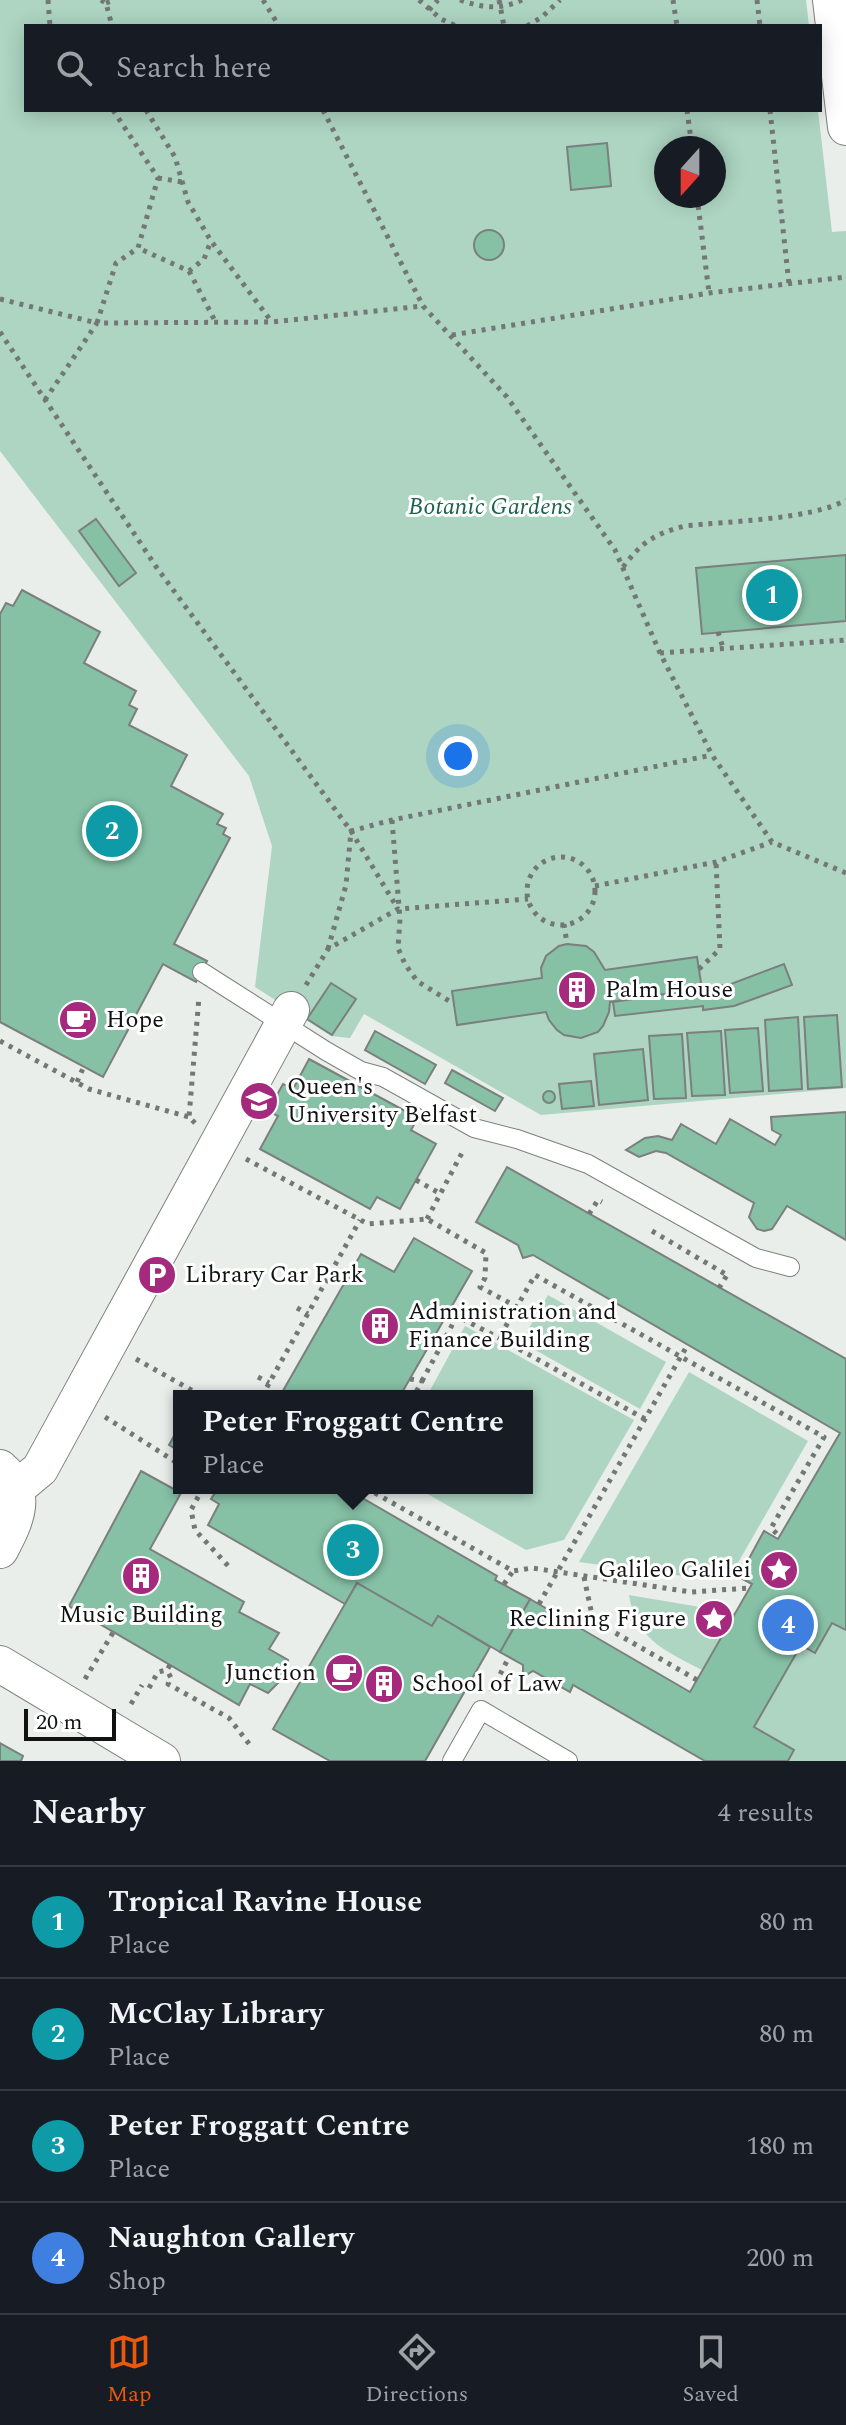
<!DOCTYPE html>
<style>
body{margin:0;font-family:Spectral,serif;background:#242831;color:#f1f3f6}
.compass{position:absolute;left:654px;top:136px;width:72px;height:72px;border-radius:50%;background:#171b24;box-shadow:0 4px 20px #0003;rotate:201deg}
.scale{position:absolute;left:24px;bottom:20px;width:92px;box-sizing:border-box;padding-left:8px;border:4px solid #111312;border-top:0;font-size:22px;line-height:28px;white-space:nowrap;color:#111312;-webkit-text-stroke:6px #fff;paint-order:stroke}
.you{position:absolute;left:458px;top:756px;width:28px;height:28px;margin:-20px;border:6px solid #fff;border-radius:50%;background:#1a73e8;box-shadow:0 0 0 12px #1a73e833}
.badge{display:grid;place-items:center;width:52px;height:52px;border-radius:50%;background:#ea580c;color:#fff;font-size:26px;font-weight:700}
.pin{position:absolute;translate:-50% -50%;border:4px solid #fff;box-shadow:0 2px 8px #0006}
.popup{position:absolute;left:173px;top:1390px;width:360px;height:104px;box-sizing:border-box;display:grid;place-content:center;border-radius:0px;background:#171b24;filter:drop-shadow(0 2px 6px #0005);font-size:26px;white-space:nowrap;color:#9ea1a6}
.popup b{font-size:30px;color:#f1f3f6}
.popup::after{content:'';position:absolute;left:50%;top:100%;margin-left:-16px;border:16px solid transparent;border-top-color:#171b24}
.list{margin:0;padding:0;list-style:none}
h2{display:flex;justify-content:space-between;align-items:center;height:104px;margin:0;padding:0 32px;font-size:34px}
h2 small{font-size:26px;font-weight:400;color:#9ea1a6}
.list li{display:grid;grid-template-columns:52px 1fr auto;gap:24px;align-items:center;box-sizing:border-box;height:112px;padding:0 32px;border-top:2px solid #363941}
.list b{display:block;font-size:30px;white-space:nowrap}
.list p{margin:0;font-size:26px;white-space:nowrap;color:#9ea1a6}
.list em{font-size:26px;font-style:normal;color:#9ea1a6}
.icon{flex:none;width:44px;height:44px;fill:none;stroke:currentColor;stroke-width:2;stroke-linecap:round;stroke-linejoin:round}
.map{position:relative;flex:none;width:846px;height:1761px;overflow:hidden}
.search{position:absolute;background:#171b24;box-shadow:0 4px 20px #0003;left:24px;right:24px;top:24px;height:88px;display:flex;align-items:center;gap:20px;box-sizing:border-box;padding:0 28px;border-radius:0px;color:#9ea1a6;font-size:30px}
.sheet{height:552px;background:#171b24}
nav{display:flex;justify-content:space-around;align-items:center;box-sizing:border-box;height:112px;border-top:2px solid #363941;background:#171b24;font-size:22px;color:#9ea1a6}
nav a{display:grid;justify-items:center;gap:4px}
nav .on{color:#ea580c}
.map>svg:first-child{display:block}
</style>
<div class="map">
<svg width="846" height="1761" viewBox="0 0 846 1761">
<rect width="100%" height="100%" fill="#e9eeeb"/>
<!-- green -->
<g fill="#add5c2" fill-rule="evenodd">
<path d="M 0,0 L 806,0 L 809,26 L 26,26 L 26,110 L 818,110 L 832,232 L 846,231 L 846,1088 L 541,1115 L 364,1014 L 350,1038 L 331,1036 L 255,987 L 272,846 L 249,776 L 0,451 ZM 666,148 L 714,148 L 714,196 L 666,196 Z"/>
<path d="M 548,1295 L 666,1362 L 640,1409 L 521,1342 Z"/>
<path d="M 465,1326 L 634,1420 L 564,1540 L 526,1550 L 417,1488 L 527,1488 L 527,1396 L 427,1396 Z"/>
<path d="M 689,1372 L 808,1441 L 735,1568 L 683,1576 L 579,1562 Z"/>
<path d="M 629,1595 L 735,1613 L 702,1670 C 666,1651 636,1640 629,1595 Z"/>
<path d="M 832,1623 L 846,1630 L 846,1761 L 788,1761 L 794,1750 L 754,1727 L 801,1645 L 815,1653 Z"/>
</g>
<!-- building -->
<g fill="#86c1a6" stroke="#7b7f7d" stroke-width="2">
<path d="M 607,143 L 611,186 L 571,190 L 567,147 Z"/>
<circle cx="489" cy="245" r="15"/>
<path d="M 96,519 L 136,573 L 119,586 L 79,531 Z"/>
<path d="M 846,555 L 846,621 L 702,634 L 696,568 Z"/>
<path d="M 22,590 L 100,632 L 84,663 L 136,691 L 129,705 L 137,709 L 129,725 L 187,755 L 171,786 L 223,814 L 217,824 L 226,828 L 223,834 L 230,838 L 174,944 L 207,961 L 196,982 L 163,964 L 103,1077 L 0,1022 L 0,614 L 6,603 L 13,606 Z"/>
<path d="M 567,944 L 586,946 L 594,952 L 605,970 L 697,957 L 702,989 L 610,1002 L 609,1012 L 603,1026 L 598,1032 L 581,1038 L 564,1035 L 557,1030 L 549,1020 L 546,1012 L 457,1025 L 452,991 L 542,978 L 541,968 L 546,956 L 559,946 Z"/>
<path d="M 784,964 L 792,985 L 734,1006 L 703,1010 L 703,1006 L 615,1016 L 613,1002 L 731,984 Z"/>
<path d="M 331,983 L 356,999 L 332,1035 L 307,1019 Z"/>
<path d="M 837,1015 L 842,1087 L 808,1089 L 804,1017 Z"/>
<path d="M 798,1017 L 802,1089 L 769,1091 L 765,1020 Z"/>
<path d="M 758,1028 L 763,1091 L 730,1093 L 725,1030 Z"/>
<path d="M 375,1031 L 436,1065 L 425,1084 L 365,1050 Z"/>
<path d="M 721,1031 L 725,1095 L 692,1096 L 687,1033 Z"/>
<path d="M 682,1034 L 686,1098 L 654,1099 L 649,1036 Z"/>
<path d="M 643,1049 L 648,1100 L 599,1105 L 594,1054 Z"/>
<path d="M 309,1059 L 418,1118 L 411,1130 L 436,1144 L 400,1209 L 377,1197 L 370,1209 L 260,1149 L 278,1116 L 268,1111 L 283,1084 L 293,1089 Z"/>
<path d="M 452,1070 L 503,1098 L 495,1111 L 445,1083 Z"/>
<path d="M 591,1081 L 594,1106 L 562,1109 L 559,1084 Z"/>
<circle cx="549" cy="1097" r="6"/>
<path d="M 846,1112 L 846,1240 L 787,1206 L 772,1229 L 764,1231 L 757,1229 L 749,1217 L 754,1203 L 666,1153 L 656,1151 L 639,1157 L 626,1150 L 645,1138 L 658,1136 L 672,1140 L 681,1124 L 716,1144 L 730,1119 L 775,1145 L 781,1135 L 772,1130 L 771,1117 Z"/>
<path d="M 507,1167 L 846,1359 L 846,1630 L 832,1623 L 815,1653 L 801,1645 L 754,1727 L 794,1750 L 788,1761 L 705,1761 L 573,1685 L 570,1692 L 533,1671 L 523,1677 L 523,1665 L 500,1652 L 530,1599 L 690,1692 L 752,1584 L 739,1577 L 764,1531 L 778,1539 L 840,1433 L 533,1255 L 523,1258 L 518,1245 L 476,1222 Z"/>
<path d="M 414,1238 L 472,1271 L 400,1396 L 280,1396 L 361,1254 L 394,1272 Z"/>
<path d="M 175,1434 L 179,1436 L 179,1451 L 169,1445 Z"/>
<path d="M 141,1471 L 181,1493 L 150,1549 L 244,1602 L 239,1612 L 279,1633 L 269,1649 L 288,1660 L 282,1679 L 268,1693 L 250,1684 L 239,1705 L 69,1606 Z"/>
<path d="M 218,1488 L 345,1488 L 497,1576 L 495,1580 L 530,1599 L 500,1652 L 438,1616 L 432,1626 L 357,1583 L 345,1604 L 208,1525 L 219,1504 L 211,1499 Z"/>
<path d="M 357,1583 L 432,1626 L 438,1616 L 490,1647 L 425,1761 L 330,1761 L 273,1729 Z"/>
<path d="M 0,1743 L 23,1756 L 21,1761 L 0,1761 Z"/>
</g>
<g fill="none" stroke-linecap="round" stroke-linejoin="round">
<!-- lane casing -->
<g stroke="#7d817f" stroke-width="20">
<g id="lane">
<path d="M 202,972 L 326,1051 L 361,1071 L 383,1077 L 474,1128 L 517,1139 L 588,1164 L 756,1258 L 790,1267"/>
<path d="M 452,1761 L 481,1710 L 568,1761"/>
</g>
</g>
<!-- street casing -->
<g stroke="#7d817f" stroke-width="38">
<g id="street">
<path d="M 831,0 L 846,127"/>
<path d="M 0,1468 C 30,1494 15,1521 0,1550"/>
<path d="M 16,1489 L 40,1469 L 291,1010"/>
<path d="M 0,1664 L 162,1761"/>
</g>
</g>
<!-- path -->
<g stroke="#737775" stroke-width="5" stroke-dasharray="4 6" stroke-linecap="butt">
<path d="M 48,0 L 50,26"/>
<path d="M 101,0 L 106,3 L 112,26"/>
<path d="M 263,0 L 279,26"/>
<path d="M 419,0 L 441,19 L 456,26"/>
<path d="M 460,0 C 482,8 501,10 522,0"/>
<path d="M 499,0 L 504,26"/>
<path d="M 673,0 L 677,26"/>
<path d="M 757,0 L 760,26"/>
<path d="M 106,3 L 115,0"/>
<path d="M 429,10 L 438,0"/>
<path d="M 527,26 L 542,17 L 560,0"/>
<path d="M 25,95 L 26,95"/>
<path d="M 113,110 L 158,178 L 138,248 L 189,271 L 204,259 L 211,241"/>
<path d="M 146,110 L 175,157 L 188,202 L 211,241 L 271,321"/>
<path d="M 323,110 L 423,306 L 507,397 L 615,550 L 660,653 L 712,755 L 772,842 L 846,873"/>
<path d="M 687,110 L 692,148"/>
<path d="M 770,110 L 789,284"/>
<path d="M 158,178 L 182,182"/>
<path d="M 697,196 L 709,293"/>
<path d="M 189,271 L 214,319"/>
<path d="M 0,299 L 97,323 L 116,263 L 138,248"/>
<path d="M 0,332 L 157,568 L 351,831 L 398,909"/>
<path d="M 452,335 L 709,293 L 846,277"/>
<path d="M 45,400 L 97,323 L 272,322 L 423,306"/>
<path d="M 623,567 C 642,542 654,534 685,526 C 727,521 811,520 846,500"/>
<path d="M 718,632 L 723,648"/>
<path d="M 660,653 L 846,640"/>
<path d="M 392,820 L 400,919 L 398,948 L 405,964 L 417,981 L 454,1004"/>
<circle cx="561" cy="891" r="34"/>
<path d="M 595,886 L 716,862 L 772,842"/>
<path d="M 564,924 L 567,944"/>
<path d="M 328,949 L 346,885 L 351,831 L 392,820 L 712,755"/>
<path d="M 699,969 L 720,949 L 716,862"/>
<path d="M 306,985 L 328,949 L 398,909 L 528,899"/>
<path d="M 0,1041 L 89,1089 L 189,1117"/>
<path d="M 77,1082 L 84,1066"/>
<path d="M 195,1123 L 189,1117 L 199,997"/>
<path d="M 246,1159 L 368,1224 L 427,1219 L 486,1253 L 485,1278 L 480,1287 L 517,1307"/>
<path d="M 416,1180 L 441,1194"/>
<path d="M 589,1214 L 598,1200 L 602,1202"/>
<path d="M 427,1219 L 464,1149"/>
<path d="M 652,1231 L 727,1275"/>
<path d="M 719,1288 L 727,1275"/>
<path d="M 297,1308 L 308,1314"/>
<path d="M 136,1359 L 202,1396"/>
<path d="M 258,1377 L 269,1383"/>
<path d="M 410,1379 L 422,1381 L 414,1396"/>
<path d="M 422,1381 L 457,1316 L 499,1338"/>
<path d="M 262,1396 L 360,1220"/>
<path d="M 105,1417 L 179,1464"/>
<path d="M 645,1419 L 499,1338 L 535,1275 L 824,1437 L 771,1528 L 780,1537"/>
<path d="M 203,1488 L 191,1510 L 195,1530 L 232,1570"/>
<path d="M 366,1488 L 513,1571 L 532,1568 L 691,1592 L 749,1588"/>
<path d="M 584,1577 L 593,1620 L 697,1680"/>
<path d="M 504,1584 L 513,1571"/>
<path d="M 539,1604 L 688,1344"/>
<path d="M 170,1665 L 167,1670 L 171,1678 L 168,1684 L 229,1718 L 250,1745"/>
<path d="M 85,1679 L 114,1631"/>
<path d="M 149,1688 L 158,1672 L 167,1670"/>
<path d="M 491,1692 L 509,1657"/>
<path d="M 131,1704 L 142,1685"/>
</g>
<!-- lane -->
<use href="#lane" stroke="#fff" stroke-width="18"/>
<!-- street -->
<use href="#street" stroke="#fff" stroke-width="36"/>
</g>
<!-- icons -->
<defs>
<g id="building-disc" transform="scale(2)"><circle r="9.5" fill="#a5297c" stroke="#fff"/><path d="M-4-6H4V6H1V3H-1V6H-4ZM-2.5-4.3h1.7v1.8h-1.7ZM.8-4.3h1.7v1.8H.8ZM-2.5-1h1.7V.8h-1.7ZM.8-1h1.7V.8H.8Z" fill="#fff"/></g>
<g id="cafe-disc" transform="scale(2)"><circle r="9.5" fill="#a5297c" stroke="#fff"/><path d="M-5.5-4.5H6V0H3Q3 3.5 0 3.5H-2.5Q-5.5 3.5-5.5 0ZM3-3.2v2h1.7v-2ZM-6 4.5H4V6H-6Z" fill="#fff"/></g>
<g id="university-disc" transform="scale(2)"><circle r="9.5" fill="#a5297c" stroke="#fff"/><path d="M0-5L7-2L0 1L-7-2ZM-4 1L0 2.5L4 1V4Q0 6-4 4Z" fill="#fff"/></g>
<g id="parking-disc" transform="scale(2)"><circle r="9.5" fill="#a5297c" stroke="#fff"/><path d="M-3.5-5.5H1a3.5 3.5 0 0 1 0 7H-1V5.5H-3.5ZM-1-3.4V-.6H.8a1.4 1.4 0 0 0 0-2.8Z" fill="#fff"/></g>
<g id="sight-disc" transform="scale(2)"><circle r="9.5" fill="#a5297c" stroke="#fff"/><path d="M0-6L1.8-2.2L6-1.7L2.9 1.2L3.7 5.4L0 3.3L-3.7 5.4L-2.9 1.2L-6-1.7L-1.8-2.2Z" fill="#fff"/></g>
</defs>
<g fill-rule="evenodd">
<use href="#building-disc" x="577" y="990"/>
<use href="#cafe-disc" x="78" y="1020"/>
<use href="#university-disc" x="259" y="1101"/>
<use href="#parking-disc" x="157" y="1275"/>
<use href="#building-disc" x="380" y="1326"/>
<use href="#sight-disc" x="779" y="1570"/>
<use href="#building-disc" x="141" y="1576"/>
<use href="#sight-disc" x="714" y="1619"/>
<use href="#cafe-disc" x="344" y="1673"/>
<use href="#building-disc" x="384" y="1684"/>
</g>
<g text-anchor="middle" dominant-baseline="central" stroke-width="6" stroke-linejoin="round" paint-order="stroke">
<!-- park labels -->
<g font-size="24" font-style="italic" fill="#1c6349" stroke="#fff">
<text x="490" y="507">Botanic Gardens</text>
</g>
<!-- poi labels -->
<g font-size="24" fill="#111312" stroke="#fff" text-anchor="start">
<text x="605" y="990">Palm House</text>
<text x="106" y="1020">Hope</text>
<text x="287" y="1087">Queen's<tspan x="287" dy="28">University Belfast</tspan></text>
<text x="185" y="1275">Library Car Park</text>
<text x="408" y="1312">Administration and<tspan x="408" dy="28">Finance Building</tspan></text>
<text x="751" y="1570" text-anchor="end">Galileo Galilei</text>
<text x="141" y="1615" text-anchor="middle">Music Building</text>
<text x="686" y="1619" text-anchor="end">Reclining Figure</text>
<text x="316" y="1673" text-anchor="end">Junction</text>
<text x="412" y="1684">School of Law</text>
</g>
</g>
</svg>
<svg class="compass" viewBox="-18 -18 36 36"><path d="M0-13l5 13h-10z" fill="#e53935"/><path d="M0 13l5-13h-10z" fill="#9ea1a6"/></svg>
<div class="scale">20 m</div>
<div class="you"></div>
<div class="pin badge" style="left:772px;top:595px;background:#0f9aa8">1</div>
<div class="pin badge" style="left:112px;top:831px;background:#0f9aa8">2</div>
<div class="pin badge" style="left:353px;top:1550px;background:#0f9aa8">3</div>
<div class="popup"><b>Peter Froggatt Centre</b>Place</div>
<div class="pin badge" style="left:788px;top:1625px;background:#3f7fe0">4</div>
<div class="search"><svg class="icon" aria-label="search" viewBox="0 0 24 24"><circle cx="10" cy="10" r="6"/><path d="M15 15l6 6"/></svg>Search here</div>
</div>
<section class="sheet">
<h2>Nearby<small>4 results</small></h2>
<ul class="list">
<li><span class="badge" style="background:#0f9aa8">1</span><div><b>Tropical Ravine House</b><p>Place</p></div><em>80 m</em></li>
<li><span class="badge" style="background:#0f9aa8">2</span><div><b>McClay Library</b><p>Place</p></div><em>80 m</em></li>
<li><span class="badge" style="background:#0f9aa8">3</span><div><b>Peter Froggatt Centre</b><p>Place</p></div><em>180 m</em></li>
<li><span class="badge" style="background:#3f7fe0">4</span><div><b>Naughton Gallery</b><p>Shop</p></div><em>200 m</em></li>
</ul>
</section>
<nav>
<a class="on"><svg class="icon" aria-label="map" viewBox="0 0 24 24"><path d="M3 6l6-2 6 2 6-2v14l-6 2-6-2-6 2zM9 4v14M15 6v14"/></svg>Map</a>
<a><svg class="icon" aria-label="directions" viewBox="0 0 24 24"><path d="M12 3l9 9-9 9-9-9zM9 14v-3h6M13 9l2 2-2 2"/></svg>Directions</a>
<a><svg class="icon" aria-label="saved" viewBox="0 0 24 24"><path d="M7 4h10v16l-5-4-5 4z"/></svg>Saved</a>
</nav>
